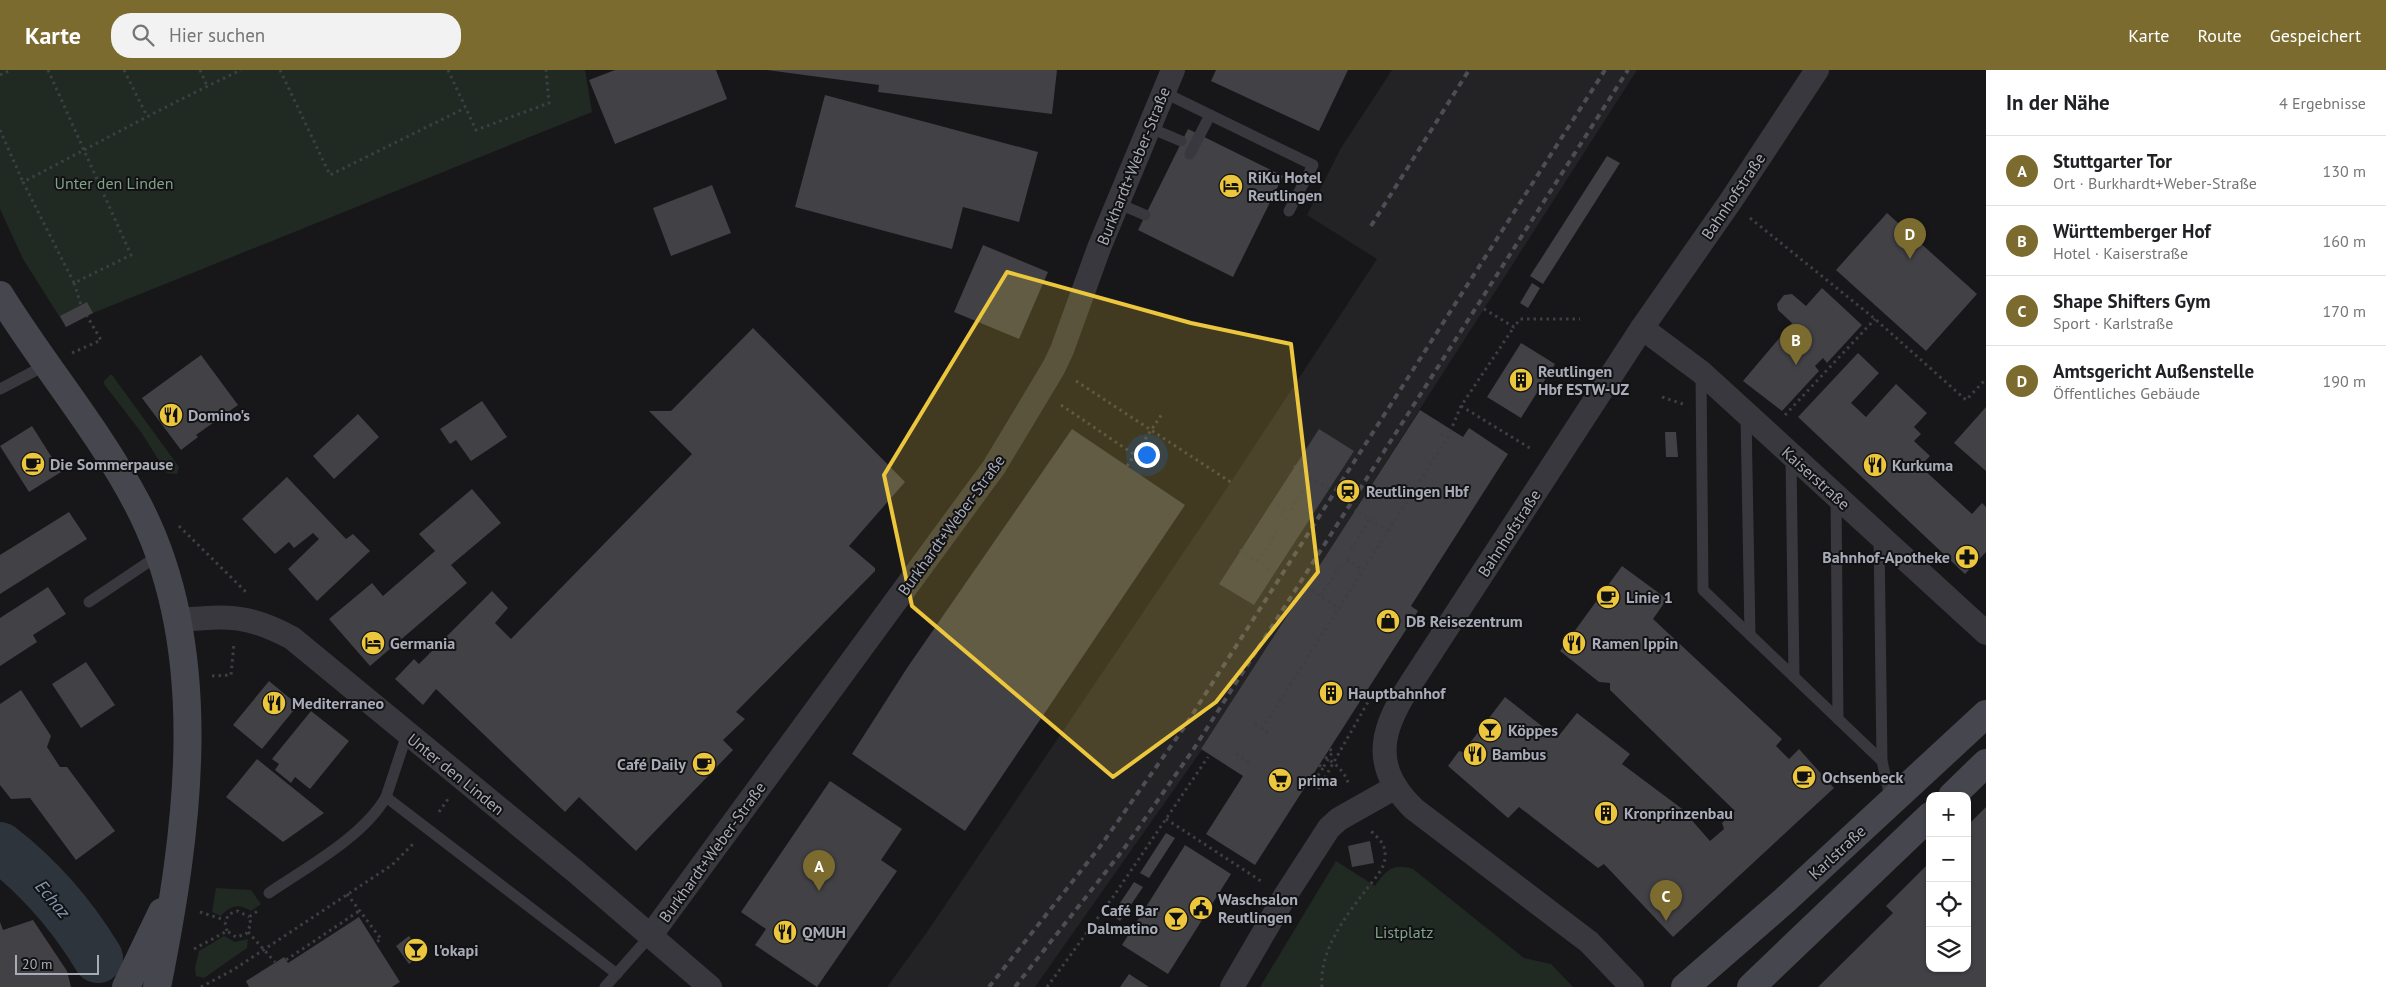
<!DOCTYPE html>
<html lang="de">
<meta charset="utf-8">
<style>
body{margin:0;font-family:"PT Sans",sans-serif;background:#f2f2f2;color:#202124}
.controls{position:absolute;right:15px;bottom:15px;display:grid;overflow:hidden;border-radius:10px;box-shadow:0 1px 4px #0004}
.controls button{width:45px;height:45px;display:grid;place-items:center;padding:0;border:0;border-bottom:1px solid #e0e0e0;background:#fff;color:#202124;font:25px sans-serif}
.scale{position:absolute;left:15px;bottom:12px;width:84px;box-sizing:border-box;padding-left:5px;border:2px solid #a9acb8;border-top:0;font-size:14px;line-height:18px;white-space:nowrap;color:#a9acb8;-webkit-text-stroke:4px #121214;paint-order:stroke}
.you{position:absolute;left:1146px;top:384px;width:18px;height:18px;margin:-12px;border:4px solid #fff;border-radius:50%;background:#1a73e8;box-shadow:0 0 0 8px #1a73e833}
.badge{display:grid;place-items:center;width:32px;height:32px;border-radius:50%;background:#7c6b2f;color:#fff;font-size:16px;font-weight:700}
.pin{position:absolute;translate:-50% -41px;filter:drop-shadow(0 1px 2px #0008)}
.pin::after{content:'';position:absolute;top:26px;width:18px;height:15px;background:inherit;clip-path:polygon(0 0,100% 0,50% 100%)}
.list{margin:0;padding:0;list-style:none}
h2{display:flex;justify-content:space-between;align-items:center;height:65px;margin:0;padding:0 20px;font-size:21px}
h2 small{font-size:16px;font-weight:400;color:#757577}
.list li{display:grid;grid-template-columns:32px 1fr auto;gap:15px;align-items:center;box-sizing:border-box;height:70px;padding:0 20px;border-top:1px solid #e0e0e0}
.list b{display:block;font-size:19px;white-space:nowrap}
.list p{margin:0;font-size:16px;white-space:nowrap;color:#757577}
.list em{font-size:16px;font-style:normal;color:#757577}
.icon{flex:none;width:28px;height:28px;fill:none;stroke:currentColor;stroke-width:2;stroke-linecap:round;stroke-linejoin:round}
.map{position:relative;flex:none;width:1986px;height:917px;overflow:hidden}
header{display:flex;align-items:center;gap:30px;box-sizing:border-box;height:70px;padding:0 25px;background:#7c6b2f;color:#fff}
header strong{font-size:24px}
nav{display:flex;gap:28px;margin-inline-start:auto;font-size:18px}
.search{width:350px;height:45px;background:#f2f2f2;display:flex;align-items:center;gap:12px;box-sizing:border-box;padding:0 18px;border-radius:20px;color:#757577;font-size:19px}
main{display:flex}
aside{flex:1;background:#fff}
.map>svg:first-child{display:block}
</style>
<header>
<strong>Karte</strong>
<div class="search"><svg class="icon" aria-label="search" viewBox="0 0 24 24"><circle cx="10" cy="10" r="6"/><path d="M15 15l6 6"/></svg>Hier suchen</div>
<nav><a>Karte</a><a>Route</a><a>Gespeichert</a></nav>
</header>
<main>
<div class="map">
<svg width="1986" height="917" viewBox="0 0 1986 917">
<rect width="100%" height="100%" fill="#171719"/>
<!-- built -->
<path fill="#232326" d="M 1392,0 L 1637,0 L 1201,681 L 1035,917 L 887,917 L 925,865 L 1221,427 L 1377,189 L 1307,145 L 1341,78 Z"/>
<!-- green -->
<g fill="#212923">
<path d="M 0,0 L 585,0 L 592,42 L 93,243 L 66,257 L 23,189 L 0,139 Z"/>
<path d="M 110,305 L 112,305 L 179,397 L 177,404 L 167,403 L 141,362 L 104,314 L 104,311 Z"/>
<path d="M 1336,791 L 1375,816 C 1386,800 1393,793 1413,799 L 1524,888 L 1551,894 L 1573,917 L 1260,917 Z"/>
<path d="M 216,818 L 251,820 L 261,834 L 251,841 C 239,833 230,835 221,846 L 212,842 Z"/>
<path d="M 224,866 L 235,872 L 248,869 L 247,878 L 204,908 L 196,906 L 195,898 L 199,881 Z"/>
</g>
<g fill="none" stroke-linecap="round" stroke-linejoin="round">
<!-- river -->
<path stroke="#2d343c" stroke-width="50" d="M 0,777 C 40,808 72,845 98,888"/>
</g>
<!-- building -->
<g fill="#414146">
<path d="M 615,0 L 716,0 L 727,29 L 615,74 L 589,10 Z"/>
<path d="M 767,0 L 1057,0 L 1052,44 L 878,22 L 879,15 Z"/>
<path d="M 1216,0 L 1348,0 L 1319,61 L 1211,11 Z"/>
<path d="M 825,25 L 1038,82 L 1019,152 L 963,137 L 952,179 L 795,137 Z"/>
<path d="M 1188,59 L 1283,106 L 1233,207 L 1138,160 Z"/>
<path d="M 1607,86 L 1620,93 L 1543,214 L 1530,206 Z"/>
<path d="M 712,115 L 731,163 L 671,186 L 653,138 Z"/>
<path d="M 1887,143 L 1977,224 L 1926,281 L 1836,200 Z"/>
<path d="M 983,175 L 1048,202 L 1019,269 L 954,242 Z"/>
<path d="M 1532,213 L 1540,218 L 1528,238 L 1520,233 Z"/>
<path d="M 1822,218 L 1862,255 L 1827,293 L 1823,288 L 1815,296 L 1819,301 L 1782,341 L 1743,311 L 1792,253 L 1778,240 L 1777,234 L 1784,225 L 1792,224 L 1806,236 Z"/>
<path d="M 87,232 L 93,243 L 66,257 L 60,246 Z"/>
<path d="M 753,258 L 905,412 L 849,476 L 875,498 L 875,501 L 736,642 L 745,649 L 723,670 L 733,680 L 636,781 L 579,727 L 565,742 L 436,619 L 423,635 L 395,609 L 414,589 L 419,594 L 492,521 L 508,538 L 495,553 L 511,569 L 692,384 L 649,341 L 671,341 Z"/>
<path d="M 1521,273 L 1555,294 L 1521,348 L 1487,327 Z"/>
<path d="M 1858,283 L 1879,303 L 1851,333 L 1866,347 L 1896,314 L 1927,343 L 1914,357 L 1921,364 L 1914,371 L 1930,386 L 1920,396 L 1972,444 L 1982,433 L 1986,437 L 1986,482 L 1965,504 L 1798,347 Z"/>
<path d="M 201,285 L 238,335 L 196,365 L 198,367 L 181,380 L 142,328 Z"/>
<path d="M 482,331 L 507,367 L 471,391 L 456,370 L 450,374 L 440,359 Z"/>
<path d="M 1986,337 L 1986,401 L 1954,373 Z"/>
<path d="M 1420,340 L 1463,367 L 1469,358 L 1508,384 L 1411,536 L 1418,541 L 1255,795 L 1206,764 L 1243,706 L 1201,679 Z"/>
<path d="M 358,344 L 379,367 L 334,409 L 313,386 Z"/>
<path d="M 32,356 L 61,402 L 29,422 L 0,376 Z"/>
<path d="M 1072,359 L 1185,435 L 965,761 L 852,684 L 907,598 Z"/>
<path d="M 1319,359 L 1354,381 L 1254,535 L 1219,514 Z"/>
<path d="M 1665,362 L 1676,362 L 1678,387 L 1666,387 Z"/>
<path d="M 287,407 L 346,469 L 353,464 L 370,481 L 317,531 L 288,499 L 319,469 L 313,463 L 294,478 L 289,472 L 275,484 L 242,449 Z"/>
<path d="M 472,419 L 501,453 L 451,495 L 467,513 L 370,596 L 329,549 L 372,513 L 383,526 L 435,481 L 419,464 Z"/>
<path d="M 69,442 L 87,469 L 0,524 L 0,485 Z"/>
<path d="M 1622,496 L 1667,529 L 1653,549 L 1782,669 L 1776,676 L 1789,689 L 1799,679 L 1834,718 L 1673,867 L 1604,794 L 1598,798 L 1519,737 L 1508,748 L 1448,696 L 1459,681 L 1463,682 L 1505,627 L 1557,668 L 1577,643 L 1630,684 L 1622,694 L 1681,738 L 1710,771 L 1724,759 L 1722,753 L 1735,741 L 1610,620 L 1610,613 L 1599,612 L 1560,581 Z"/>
<path d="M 48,517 L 66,544 L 33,565 L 37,572 L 0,596 L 0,548 Z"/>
<path d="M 86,592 L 115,635 L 81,658 L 52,614 Z"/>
<path d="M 269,611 L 298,635 L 262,679 L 233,655 Z"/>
<path d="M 21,620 L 51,666 L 47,677 L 60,697 L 67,697 L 115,761 L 76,790 L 30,728 L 11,729 L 0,715 L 0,634 Z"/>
<path d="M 311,641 L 349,671 L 310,719 L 295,707 L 291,713 L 275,700 L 279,694 L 272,689 Z"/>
<path d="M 257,689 L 324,743 L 283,772 L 226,727 Z"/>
<path d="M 830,711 L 902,759 L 881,790 L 897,801 L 817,917 L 755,875 L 766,859 L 741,842 Z"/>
<path d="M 1986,737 L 1986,917 L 1818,917 L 1893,843 L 1886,836 L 1930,792 L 1930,898 L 1967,898 L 1967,756 Z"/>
<path d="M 1166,763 L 1175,768 L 1149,808 L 1140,803 Z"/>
<path d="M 1370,771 L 1374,793 L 1352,797 L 1348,776 Z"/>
<path d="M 1185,775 L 1231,804 L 1168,904 L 1122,875 Z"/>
<path d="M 1134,812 L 1143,817 L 1120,851 L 1112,845 Z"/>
<path d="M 359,847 L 400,912 L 392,917 L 249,917 L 246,911 L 284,887 L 288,893 Z"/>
<path d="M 33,850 L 67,901 L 71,917 L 0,917 L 0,852 L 3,860 Z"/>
<path d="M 409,866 L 422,883 L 409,894 L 396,876 Z"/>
<path d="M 1129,904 L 1149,917 L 1120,917 Z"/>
</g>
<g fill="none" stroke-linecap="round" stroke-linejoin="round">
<!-- path -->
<g stroke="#3e3f45" stroke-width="3" stroke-dasharray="2.5 4" stroke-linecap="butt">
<path d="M 48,0 L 131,185 L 74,213 L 23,112 C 96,74 167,35 241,0"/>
<path d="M 124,0 L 147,46"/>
<path d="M 200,0 L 207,16"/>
<path d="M 280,0 L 330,105 L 465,38"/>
<path d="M 448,0 L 476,60 L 549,33 L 546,0"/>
<path d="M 0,5 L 11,0"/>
<path d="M 0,60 L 23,112"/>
<path d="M 1750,148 L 1875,249 L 1966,330 L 1986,309"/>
<path d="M 74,213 L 81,235"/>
<path d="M 1484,239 L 1514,257 L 1520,249 L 1580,249"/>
<path d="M 72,283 L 101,270 L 87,246"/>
<path d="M 1076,311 L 1232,413"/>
<path d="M 1662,327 L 1683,334"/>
<path d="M 1061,335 L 1135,385"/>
<path d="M 1461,336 L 1533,380"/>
<path d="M 1785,345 L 1875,249"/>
<path d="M 1441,364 L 1448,367"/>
<path d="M 1127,396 L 1162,344"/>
<path d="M 1294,396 L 1331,420"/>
<path d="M 1272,432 L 1285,440 L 1282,446 L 1291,452"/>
<path d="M 1291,440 L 1312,408"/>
<path d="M 179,456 L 247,523"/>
<path d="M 1388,461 L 1448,367 L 1461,336 L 1514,257"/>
<path d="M 1240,480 L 1276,504"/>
<path d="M 1351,480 L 1369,450"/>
<path d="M 1347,489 L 1363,500"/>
<path d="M 1258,491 L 1280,457"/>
<path d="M 1306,517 L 1339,538"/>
<path d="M 1321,526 L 1339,497"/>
<path d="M 212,606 L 231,605 L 234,573"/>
<path d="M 1255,654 L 1270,664"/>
<path d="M 1262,659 L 1388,461 L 1355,440"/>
<path d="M 1236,684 L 1251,694"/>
<path d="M 1325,687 C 1336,694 1345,702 1349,715"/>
<path d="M 1319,695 L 1323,698 L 1333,681 L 1329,679"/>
<path d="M 1323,698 L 1312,714 L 1319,718 L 1368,632"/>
<path d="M 439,742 L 448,729"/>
<path d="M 1166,749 L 1264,813"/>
<path d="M 347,824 L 381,869 L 375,873"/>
<path d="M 200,842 L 225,850"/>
<path d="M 227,861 L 225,852 L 229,844 L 238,841 L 249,847"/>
<path d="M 248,862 L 275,892"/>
<path d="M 194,879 L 227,861 L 236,867 L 246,864 L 251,854 L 249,847 L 259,840"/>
<path d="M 286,890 L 359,841"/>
<path d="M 201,917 L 233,900 L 392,795 L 415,772"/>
<path d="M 1047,917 L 1113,827 L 1208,687"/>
<path d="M 1322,917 C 1319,881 1345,847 1366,820 C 1373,810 1385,799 1385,787 C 1386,774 1379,769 1371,761"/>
</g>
<!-- lane -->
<g stroke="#38383e" stroke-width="11">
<path d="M 1163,22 L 1313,95 L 1289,141"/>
<path d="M 1148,57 L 1181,71"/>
<path d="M 1190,84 L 1210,45"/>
<path d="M 1117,133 L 1145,145"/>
<path d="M 1701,304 L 1703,520 L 1882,691"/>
<path d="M 0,319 L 46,295"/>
<path d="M 1746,345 L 1750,565"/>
<path d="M 1791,387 L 1794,607"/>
<path d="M 1836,427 L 1838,649"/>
<path d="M 1879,466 L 1882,691 L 1891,731"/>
<path d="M 89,532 L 159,485"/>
<path d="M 386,727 L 617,904"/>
<path d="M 269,823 C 307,797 363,767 386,727 L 407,664"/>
<path d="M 605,917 L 651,865"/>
</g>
<!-- street -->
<g stroke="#38383e" stroke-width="24">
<path d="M 1642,258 L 1701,302 L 1986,563"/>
<path d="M 179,550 C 228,546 247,544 292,568 L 575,801 L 710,917"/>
<path d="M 651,865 L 994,397 L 1054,297 L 1062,280 L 1099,178 L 1173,0"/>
<path d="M 1232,917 L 1285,826 L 1329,758 L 1339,749 L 1394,718"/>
<path d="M 1632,917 L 1589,872 L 1414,739 C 1355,682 1397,636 1432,581 L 1642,258 L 1730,132 L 1817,0"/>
</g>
<!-- secondary -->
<g stroke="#46474e" stroke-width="28">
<path d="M 0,225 C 44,296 98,359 137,433 C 214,579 188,762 157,917"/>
<path d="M 1952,726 L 1986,693"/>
<path d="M 126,917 L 162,842"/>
<path d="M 1685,917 L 1785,830 L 1986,644"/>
<path d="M 1751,917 L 1930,746"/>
</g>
<!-- rail -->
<g stroke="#4d4e55" stroke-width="4" stroke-dasharray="6 5" stroke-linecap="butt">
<path d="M 1371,156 L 1469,0"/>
<path d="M 989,917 L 1099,778 L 1183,659 L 1605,0"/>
<path d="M 1015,917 L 1123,780 L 1193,680 L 1628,0"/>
</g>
</g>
<!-- marked area -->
<path fill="#ecc63c" fill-opacity="0.2" stroke="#ecc63c" stroke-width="4" stroke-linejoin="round" d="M 1007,202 L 1191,253 L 1291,274 L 1318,502 L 1216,632 L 1113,707 L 912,536 L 884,405 Z"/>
<!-- icons -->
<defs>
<g id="hotel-disc" transform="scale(1.25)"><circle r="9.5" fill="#ecc63c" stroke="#121214"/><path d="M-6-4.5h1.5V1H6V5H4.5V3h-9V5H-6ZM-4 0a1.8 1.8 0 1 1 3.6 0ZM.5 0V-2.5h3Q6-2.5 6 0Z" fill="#111"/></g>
<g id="building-disc" transform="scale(1.25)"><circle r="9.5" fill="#ecc63c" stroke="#121214"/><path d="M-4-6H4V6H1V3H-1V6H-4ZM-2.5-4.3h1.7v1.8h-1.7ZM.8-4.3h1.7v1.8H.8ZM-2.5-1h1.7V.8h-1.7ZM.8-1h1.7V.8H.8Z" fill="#111"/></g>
<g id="restaurant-disc" transform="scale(1.25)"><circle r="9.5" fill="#ecc63c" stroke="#121214"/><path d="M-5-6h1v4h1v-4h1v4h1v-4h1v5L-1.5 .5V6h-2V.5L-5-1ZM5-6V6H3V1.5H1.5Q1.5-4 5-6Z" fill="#111"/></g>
<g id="cafe-disc" transform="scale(1.25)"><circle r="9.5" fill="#ecc63c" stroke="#121214"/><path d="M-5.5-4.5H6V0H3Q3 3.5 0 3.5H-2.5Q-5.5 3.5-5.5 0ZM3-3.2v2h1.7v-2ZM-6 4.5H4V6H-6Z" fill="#111"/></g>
<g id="station-disc" transform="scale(1.25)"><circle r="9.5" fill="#ecc63c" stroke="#121214"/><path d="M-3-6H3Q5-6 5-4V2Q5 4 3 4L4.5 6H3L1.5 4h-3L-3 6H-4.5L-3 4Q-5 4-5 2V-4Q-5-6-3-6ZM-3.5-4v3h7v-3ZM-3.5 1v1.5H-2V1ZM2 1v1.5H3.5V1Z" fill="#111"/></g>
<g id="pharmacy-disc" transform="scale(1.25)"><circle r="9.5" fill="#ecc63c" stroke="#121214"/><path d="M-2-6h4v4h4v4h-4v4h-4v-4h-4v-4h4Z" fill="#111"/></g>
<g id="shop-disc" transform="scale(1.25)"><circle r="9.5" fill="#ecc63c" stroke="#121214"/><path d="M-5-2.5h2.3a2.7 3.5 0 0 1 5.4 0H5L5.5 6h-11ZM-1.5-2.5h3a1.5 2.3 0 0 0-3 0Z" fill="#111"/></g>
<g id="bar-disc" transform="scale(1.25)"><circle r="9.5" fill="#ecc63c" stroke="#121214"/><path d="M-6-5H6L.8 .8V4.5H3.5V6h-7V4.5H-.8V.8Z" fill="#111"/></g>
<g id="supermarket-disc" transform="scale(1.25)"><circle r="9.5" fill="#ecc63c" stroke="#121214"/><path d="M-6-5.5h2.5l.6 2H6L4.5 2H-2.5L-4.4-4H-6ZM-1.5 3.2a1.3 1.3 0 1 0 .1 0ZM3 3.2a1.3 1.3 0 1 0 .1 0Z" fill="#111"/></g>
<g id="civic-disc" transform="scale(1.25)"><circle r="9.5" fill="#ecc63c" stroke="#121214"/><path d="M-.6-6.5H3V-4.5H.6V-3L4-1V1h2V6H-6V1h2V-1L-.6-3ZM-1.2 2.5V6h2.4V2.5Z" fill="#111"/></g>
</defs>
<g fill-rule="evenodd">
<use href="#hotel-disc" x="1231" y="116"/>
<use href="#building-disc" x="1521" y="310"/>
<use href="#restaurant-disc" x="171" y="345"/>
<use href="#cafe-disc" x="33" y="394"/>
<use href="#restaurant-disc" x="1875" y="395"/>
<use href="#station-disc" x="1348" y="421"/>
<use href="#pharmacy-disc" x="1967" y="487"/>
<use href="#cafe-disc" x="1608" y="527"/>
<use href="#shop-disc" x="1388" y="551"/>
<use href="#hotel-disc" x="373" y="573"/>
<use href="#restaurant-disc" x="1574" y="573"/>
<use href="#building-disc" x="1331" y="623"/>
<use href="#restaurant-disc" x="274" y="633"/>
<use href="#bar-disc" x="1490" y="660"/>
<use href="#restaurant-disc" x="1475" y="684"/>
<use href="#cafe-disc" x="704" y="694"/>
<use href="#cafe-disc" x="1804" y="707"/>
<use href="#supermarket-disc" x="1280" y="710"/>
<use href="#building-disc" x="1606" y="743"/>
<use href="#civic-disc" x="1201" y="838"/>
<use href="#bar-disc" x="1176" y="849"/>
<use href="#restaurant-disc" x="785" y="862"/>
<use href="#bar-disc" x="416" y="880"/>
</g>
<g text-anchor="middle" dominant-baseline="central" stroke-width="4" stroke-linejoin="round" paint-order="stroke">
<!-- street labels -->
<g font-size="16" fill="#a9acb8" stroke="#121214">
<text transform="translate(1133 96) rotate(-68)">Burkhardt+Weber-Straße</text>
<text transform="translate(1733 126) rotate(-56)">Bahnhofstraße</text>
<text transform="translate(1816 408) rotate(42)">Kaiserstraße</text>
<text transform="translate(951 455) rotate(-54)">Burkhardt+Weber-Straße</text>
<text transform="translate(1509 463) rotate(-57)">Bahnhofstraße</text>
<text transform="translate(456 704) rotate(39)">Unter den Linden</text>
<text transform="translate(712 782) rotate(-54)">Burkhardt+Weber-Straße</text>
<text transform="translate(1837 782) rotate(-43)">Karlstraße</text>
</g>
<!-- poi labels -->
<g font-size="16" font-weight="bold" fill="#a9acb8" stroke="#121214" text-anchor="start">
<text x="1248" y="107">RiKu Hotel<tspan x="1248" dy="18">Reutlingen</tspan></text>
<text x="1538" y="301">Reutlingen<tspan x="1538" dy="18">Hbf ESTW-UZ</tspan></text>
<text x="188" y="345">Domino's</text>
<text x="50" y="394">Die Sommerpause</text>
<text x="1892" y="395">Kurkuma</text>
<text x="1366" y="421">Reutlingen Hbf</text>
<text x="1950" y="487" text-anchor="end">Bahnhof-Apotheke</text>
<text x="1626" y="527">Linie 1</text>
<text x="1406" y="551">DB Reisezentrum</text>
<text x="390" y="573">Germania</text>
<text x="1592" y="573">Ramen Ippin</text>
<text x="1348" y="623">Hauptbahnhof</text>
<text x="292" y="633">Mediterraneo</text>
<text x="1508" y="660">Köppes</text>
<text x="1492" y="684">Bambus</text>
<text x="686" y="694" text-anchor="end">Café Daily</text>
<text x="1822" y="707">Ochsenbeck</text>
<text x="1298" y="710">prima</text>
<text x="1624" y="743">Kronprinzenbau</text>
<text x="1218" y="829">Waschsalon<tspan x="1218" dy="18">Reutlingen</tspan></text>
<text x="1158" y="840" text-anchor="end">Café Bar<tspan x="1158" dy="18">Dalmatino</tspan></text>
<text x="802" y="862">QMUH</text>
<text x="434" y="880">l'okapi</text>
</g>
<!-- park labels -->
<g font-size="16" fill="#81a387" stroke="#121214">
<text x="114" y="113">Unter den Linden</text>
<text x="1404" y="862">Listplatz</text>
</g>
<!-- water labels -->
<g font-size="18" font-style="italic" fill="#8296b2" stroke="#121214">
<text transform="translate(53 829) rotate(50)">Echaz</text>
</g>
</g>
</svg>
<div class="controls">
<button>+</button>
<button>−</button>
<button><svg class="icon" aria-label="locate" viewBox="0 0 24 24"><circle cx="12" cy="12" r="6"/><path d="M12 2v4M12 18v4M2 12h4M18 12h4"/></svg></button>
<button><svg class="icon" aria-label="layers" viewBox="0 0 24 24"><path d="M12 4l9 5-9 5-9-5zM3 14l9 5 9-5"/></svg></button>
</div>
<div class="scale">20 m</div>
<div class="you"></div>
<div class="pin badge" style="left:819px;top:821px">A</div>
<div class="pin badge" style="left:1796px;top:295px">B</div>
<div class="pin badge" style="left:1666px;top:851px">C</div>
<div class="pin badge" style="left:1910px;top:189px">D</div>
</div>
<aside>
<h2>In der Nähe<small>4 Ergebnisse</small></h2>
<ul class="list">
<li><span class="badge">A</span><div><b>Stuttgarter Tor</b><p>Ort · Burkhardt+Weber-Straße</p></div><em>130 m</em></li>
<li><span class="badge">B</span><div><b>Württemberger Hof</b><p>Hotel · Kaiserstraße</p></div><em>160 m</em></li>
<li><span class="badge">C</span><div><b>Shape Shifters Gym</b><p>Sport · Karlstraße</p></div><em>170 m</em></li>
<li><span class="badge">D</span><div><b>Amtsgericht Außenstelle</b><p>Öffentliches Gebäude</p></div><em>190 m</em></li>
</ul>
</aside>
</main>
